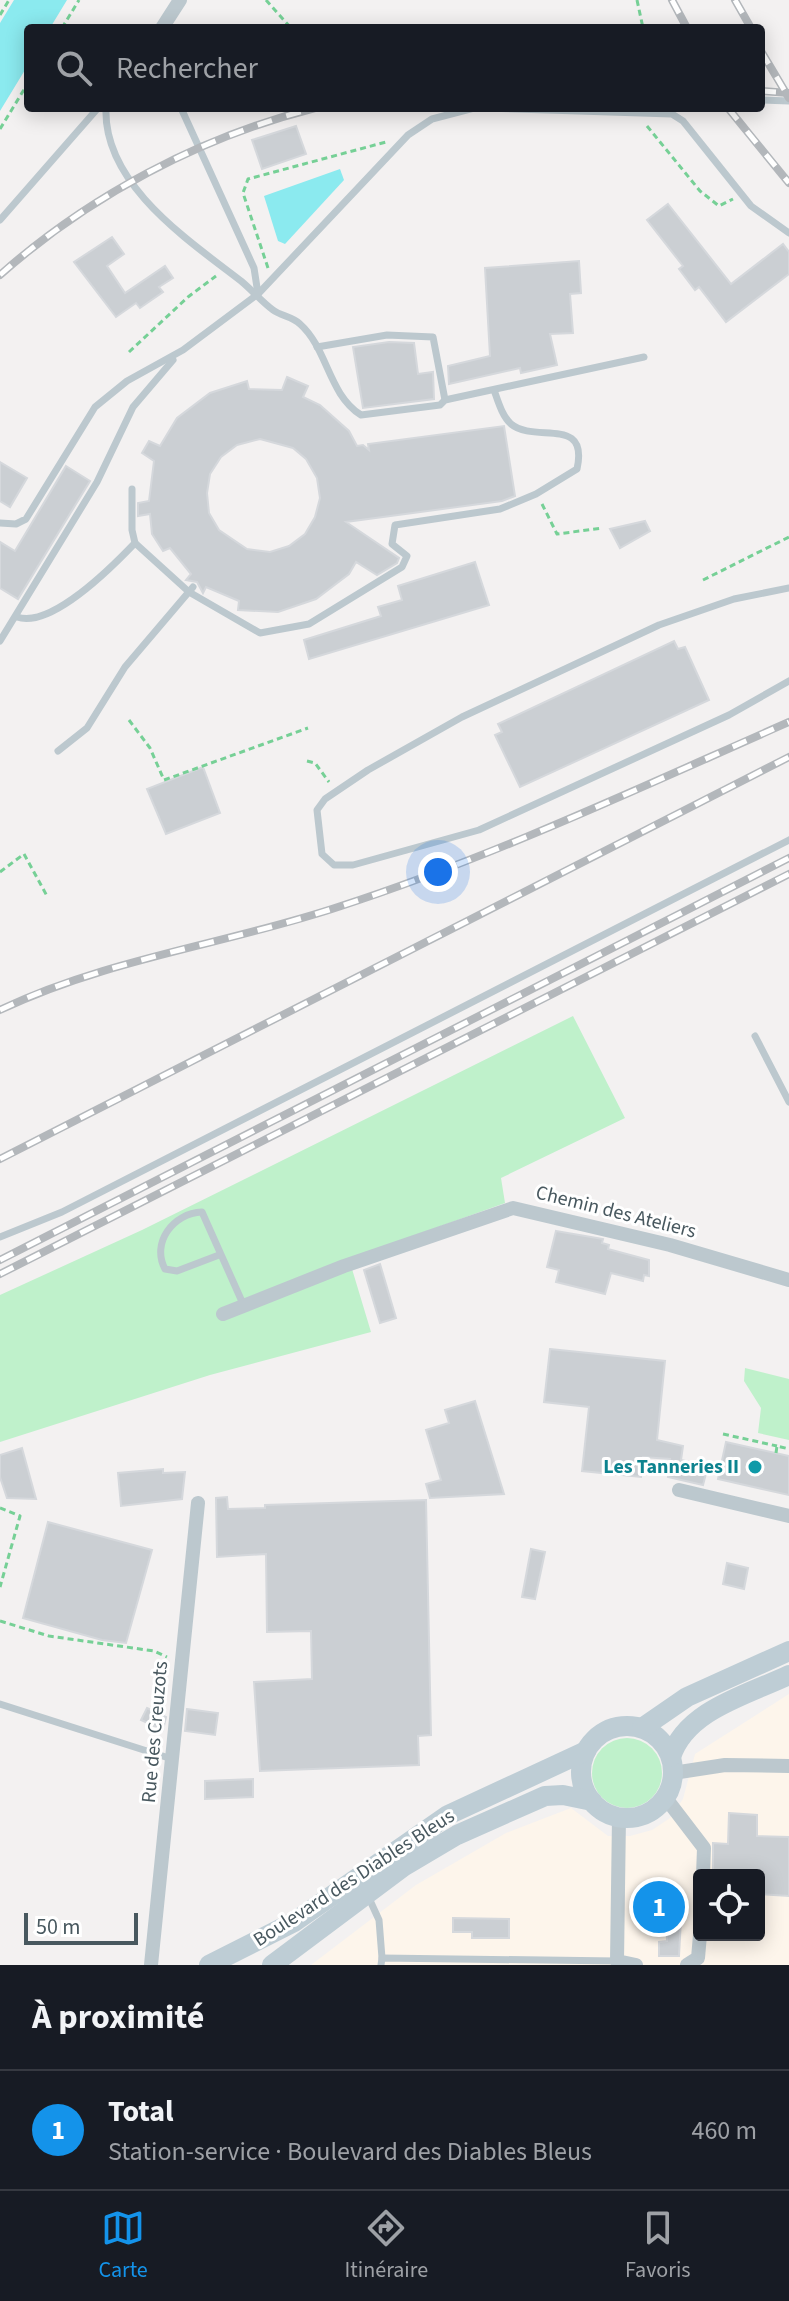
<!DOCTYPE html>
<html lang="fr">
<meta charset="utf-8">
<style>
body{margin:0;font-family:"Source Sans 3",sans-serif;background:#242831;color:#f1f3f6}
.controls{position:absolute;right:24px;bottom:24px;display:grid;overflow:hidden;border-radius:8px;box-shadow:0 4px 20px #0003}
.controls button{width:72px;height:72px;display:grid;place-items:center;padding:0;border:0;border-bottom:2px solid #363941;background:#171b24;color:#f1f3f6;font:40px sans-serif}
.scale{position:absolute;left:24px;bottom:20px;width:114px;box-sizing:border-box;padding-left:8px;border:4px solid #48585f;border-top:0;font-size:22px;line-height:28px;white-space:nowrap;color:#48585f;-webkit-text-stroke:6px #fff;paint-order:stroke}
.you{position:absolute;left:438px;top:872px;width:28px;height:28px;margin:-20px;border:6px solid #fff;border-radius:50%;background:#1a73e8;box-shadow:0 0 0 12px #1a73e833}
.badge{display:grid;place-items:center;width:52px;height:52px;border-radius:50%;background:#1493ea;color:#fff;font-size:26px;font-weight:700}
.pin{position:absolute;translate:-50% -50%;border:4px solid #fff;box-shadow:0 2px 8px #0006}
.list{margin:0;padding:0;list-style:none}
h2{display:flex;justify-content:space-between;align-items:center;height:104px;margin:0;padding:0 32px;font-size:34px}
h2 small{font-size:26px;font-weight:400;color:#9ea1a6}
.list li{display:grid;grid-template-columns:52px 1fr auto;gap:24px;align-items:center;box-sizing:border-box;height:120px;padding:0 32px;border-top:2px solid #363941}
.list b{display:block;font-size:30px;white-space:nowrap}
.list p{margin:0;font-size:26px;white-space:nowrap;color:#9ea1a6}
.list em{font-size:26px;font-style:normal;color:#9ea1a6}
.icon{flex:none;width:44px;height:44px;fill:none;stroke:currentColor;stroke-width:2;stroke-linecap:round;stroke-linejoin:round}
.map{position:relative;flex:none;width:789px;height:1965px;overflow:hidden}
.search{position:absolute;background:#171b24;box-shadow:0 4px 20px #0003;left:24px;right:24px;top:24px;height:88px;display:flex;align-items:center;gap:20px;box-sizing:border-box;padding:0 28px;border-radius:8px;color:#9ea1a6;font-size:30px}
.sheet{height:224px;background:#171b24}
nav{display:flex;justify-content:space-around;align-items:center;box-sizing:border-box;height:112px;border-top:2px solid #363941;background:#171b24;font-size:22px;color:#9ea1a6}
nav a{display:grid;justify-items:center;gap:4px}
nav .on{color:#1493ea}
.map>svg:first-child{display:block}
</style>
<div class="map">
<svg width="789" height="1965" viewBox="0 0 789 1965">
<rect width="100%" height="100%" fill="#f3f1f1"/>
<!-- commercial -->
<path fill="#fdf5eb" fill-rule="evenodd" d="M 789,1694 L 789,1965 L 311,1965 L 416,1885 L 506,1833 L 571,1808 L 608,1836 L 630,1836 L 652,1830 L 670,1818 L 683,1799 L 695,1754 ZM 699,1875 L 759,1875 L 759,1935 L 699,1935 Z"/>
<!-- green -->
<g fill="#bff1cb">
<path d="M 573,1016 L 625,1118 L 501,1178 L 505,1203 L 349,1259 L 371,1332 L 210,1375 L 0,1442 L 0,1295 L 142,1230 Z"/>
<path d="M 745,1368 L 789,1379 L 789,1440 L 758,1433 L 761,1408 L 744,1381 Z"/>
<circle cx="627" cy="1773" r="35"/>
</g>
<!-- water -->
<g fill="#8beaef">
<path d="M 14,0 L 67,0 L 50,28 L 28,28 L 28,65 L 0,111 L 0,23 Z"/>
<path d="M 340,169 L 344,180 L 285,244 L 278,241 L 264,196 Z"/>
</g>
<!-- building -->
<g fill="#cbcfd3" stroke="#d5d8dc" stroke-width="2" fill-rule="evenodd">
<path d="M 296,126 L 306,154 L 262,169 L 252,140 Z"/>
<path d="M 668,204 L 731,284 L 783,244 L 789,252 L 789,274 L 726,322 L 699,287 L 695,290 L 679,269 L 683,266 L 647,220 Z"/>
<path d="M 112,237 L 124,254 L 107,266 L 125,293 L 165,266 L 173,278 L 159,287 L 163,292 L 140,308 L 136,303 L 116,317 L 74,262 Z"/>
<path d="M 579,261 L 581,293 L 570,294 L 573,333 L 550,334 L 557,365 L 521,373 L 520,368 L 449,384 L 448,366 L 490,356 L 485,268 Z"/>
<path d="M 389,342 L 414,343 L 418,374 L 433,372 L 434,399 L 363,408 L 353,347 Z"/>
<path d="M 287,377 L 308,386 L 303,397 L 320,405 L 349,431 L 357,446 L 363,445 L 369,450 L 368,444 L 504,426 L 515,496 L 502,501 L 346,522 L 399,558 L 397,563 L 377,575 L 356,562 L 349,574 L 316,599 L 278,612 L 238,610 L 239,601 L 206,587 L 203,593 L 197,582 L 186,580 L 191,574 L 170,548 L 163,551 L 152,534 L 150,514 L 138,516 L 138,503 L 149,501 L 154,461 L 142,453 L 149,441 L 160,446 L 177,418 L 210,393 L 247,381 L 249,389 L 282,390 ZM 260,439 L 293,448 L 306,459 L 317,478 L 320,498 L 315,517 L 305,534 L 289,546 L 270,552 L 247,549 L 219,530 L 209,513 L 207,493 L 210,474 L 221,457 L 237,445 Z"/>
<path d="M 0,462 L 27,478 L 10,507 L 0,501 Z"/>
<path d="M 66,466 L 90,481 L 18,599 L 0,588 L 0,542 L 15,551 Z"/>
<path d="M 645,521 L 650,531 L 620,548 L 610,529 Z"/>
<path d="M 475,562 L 489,605 L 309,659 L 304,640 L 381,616 L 378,607 L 402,600 L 398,586 Z"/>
<path d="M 674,641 L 678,649 L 685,647 L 709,700 L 520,787 L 495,735 L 502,732 L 498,724 Z"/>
<path d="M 203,767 L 220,813 L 166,834 L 147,789 Z"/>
<path d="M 556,1231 L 603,1239 L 602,1243 L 609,1245 L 608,1249 L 649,1260 L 649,1276 L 644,1275 L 643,1281 L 611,1273 L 605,1294 L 556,1282 L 559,1270 L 547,1267 Z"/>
<path d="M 380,1264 L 396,1318 L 380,1323 L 364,1270 Z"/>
<path d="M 550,1349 L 665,1361 L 657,1440 L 683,1446 L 681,1460 L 708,1466 L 703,1485 L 668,1477 L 670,1459 L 643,1457 L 641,1477 L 582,1471 L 589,1407 L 544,1402 Z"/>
<path d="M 475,1401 L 504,1494 L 430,1498 L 426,1484 L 441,1480 L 426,1430 L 449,1423 L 445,1410 Z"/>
<path d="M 726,1442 L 789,1456 L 789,1495 L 718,1479 Z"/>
<path d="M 22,1448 L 36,1499 L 7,1498 L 0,1477 L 0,1455 Z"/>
<path d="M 163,1469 L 163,1473 L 185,1472 L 182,1499 L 121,1506 L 118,1473 Z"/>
<path d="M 227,1497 L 228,1509 L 265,1508 L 265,1505 L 426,1500 L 431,1735 L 418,1736 L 419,1765 L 260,1771 L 254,1682 L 312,1679 L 311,1631 L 267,1632 L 266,1554 L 217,1557 L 216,1498 Z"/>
<path d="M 48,1522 L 152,1550 L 126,1643 L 102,1640 L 23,1618 Z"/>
<path d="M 531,1549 L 545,1552 L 535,1599 L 522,1597 Z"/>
<path d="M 727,1563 L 748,1568 L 744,1589 L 723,1584 Z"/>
<path d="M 147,1708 L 166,1717 L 163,1730 L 141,1720 Z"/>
<path d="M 187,1709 L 218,1713 L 215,1735 L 185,1731 Z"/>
<path d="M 253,1779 L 253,1797 L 205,1799 L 205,1781 Z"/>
<path d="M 729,1813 L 757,1815 L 757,1836 L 789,1837 L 789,1896 L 759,1894 L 759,1875 L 713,1875 L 713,1843 L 728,1844 Z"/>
<path d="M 666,1900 L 682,1900 L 679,1956 L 659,1956 L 659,1942 L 667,1941 Z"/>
<path d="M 453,1918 L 509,1919 L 509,1938 L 472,1938 L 472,1932 L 453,1932 Z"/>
</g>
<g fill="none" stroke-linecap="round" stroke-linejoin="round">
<!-- path -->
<g stroke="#76d096" stroke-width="3" stroke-dasharray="6 4" stroke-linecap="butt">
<path d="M 266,0 L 291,28"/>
<path d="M 637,0 L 643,28"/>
<path d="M 0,15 L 9,0"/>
<path d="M 62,28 L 79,0"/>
<path d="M 647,126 L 700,191 L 719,206 L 733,199"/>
<path d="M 0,129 L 28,83"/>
<path d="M 268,268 L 243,193 L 248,179 L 386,142"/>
<path d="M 129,352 L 188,297 L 216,276"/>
<path d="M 542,504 L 557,534 L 603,528"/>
<path d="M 703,580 L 789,537"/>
<path d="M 129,720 L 150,748 L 164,780 L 308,728"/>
<path d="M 307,761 L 315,763 L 329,782"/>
<path d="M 0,872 L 24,854 L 47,896"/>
<path d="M 723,1434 L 777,1446"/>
<path d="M 776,1453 L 777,1446 L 789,1449"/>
<path d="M 0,1508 L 20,1516 L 0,1587"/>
<path d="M 0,1621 L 49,1636 L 154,1651 L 167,1657"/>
</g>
<!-- service -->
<g stroke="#bcc8ce" stroke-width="7">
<path d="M 761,100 L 789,101"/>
<path d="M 106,108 C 103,184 188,240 241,281 C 252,290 262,302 273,310 C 281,316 293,317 300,324 C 328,349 328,394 361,415 L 440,405 L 445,400 L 644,357"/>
<path d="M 181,108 L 254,268 L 258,294"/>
<path d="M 483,108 L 672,114 L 683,121 L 751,206 L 789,233"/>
<path d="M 0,220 L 98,108"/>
<path d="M 317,347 L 387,335 L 433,337 L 445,400"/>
<path d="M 132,489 L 132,530 L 135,543"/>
<path d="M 0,523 L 16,524 L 26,519 L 95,407 L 127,381 L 183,350 L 258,294 L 408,135 L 432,119 L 474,108"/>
<path d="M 789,588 L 734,599 L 659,625 L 462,717 L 368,770 L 325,799 L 317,810 L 322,854 L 334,865 L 353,865 L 479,830 L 729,715 L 789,681"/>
<path d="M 17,617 C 51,629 113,566 135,543 L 189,592 L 260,633 L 309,624 L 402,567 L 407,556 L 392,544 L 395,525 L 500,509 L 536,494 L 577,469 C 589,415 535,444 511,424 C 502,416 498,401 494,390"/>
<path d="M 0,641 L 97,482 L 133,407 L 173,360"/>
<path d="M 58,751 L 87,728 L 125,667 L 193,587"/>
<path d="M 755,1036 L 789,1102"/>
<path d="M 0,1237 L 62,1212 L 789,840"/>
<path d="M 219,1255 L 177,1271 L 165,1269 C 151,1243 173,1213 202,1212 L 244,1306"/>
<path d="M 0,1704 L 172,1759"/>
<path d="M 368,1896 L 379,1920 L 382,1958"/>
<path d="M 381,1965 L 382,1958 L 617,1961"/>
</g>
<!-- minor -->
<g stroke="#bcc8ce" stroke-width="14">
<path d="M 162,28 L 180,0"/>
<path d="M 223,1314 L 344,1266 L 513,1208 L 670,1245 L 789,1280"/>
<path d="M 679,1490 L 789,1516"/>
<path d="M 673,1773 L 725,1765 L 789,1766"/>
<path d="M 665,1797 L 704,1848 L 703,1875"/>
<path d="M 619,1817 L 617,1961 L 636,1965"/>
<path d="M 151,1965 L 198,1503"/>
<path d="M 687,1965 L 698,1958 L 700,1935"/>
</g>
<!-- secondary -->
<g stroke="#becdd5" stroke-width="20">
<circle cx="627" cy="1772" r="46"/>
<path d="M 642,1728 L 687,1697 L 789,1651"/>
<path d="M 671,1757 C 686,1710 747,1695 789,1675"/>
<path d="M 209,1965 L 294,1922 L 448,1815 L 586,1751"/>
<path d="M 272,1965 L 403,1867 L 457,1835 L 545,1796 L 563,1795 L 592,1801"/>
</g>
<!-- rail casing -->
<g stroke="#b3b7bb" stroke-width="8">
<g id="rail">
<path d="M 672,0 L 687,28"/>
<path d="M 735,0 L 751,28"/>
<path d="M 761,51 L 789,98"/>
<path d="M 761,91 L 789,93"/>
<path d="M 728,108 L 789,183"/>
<path d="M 0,275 C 89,196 200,137 315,108"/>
<path d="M 0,1010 C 109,958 228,944 341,906 C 495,856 641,787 789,722"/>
<path d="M 0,1159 L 789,757"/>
<path d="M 0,1260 L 789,858"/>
<path d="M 0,1274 L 789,874"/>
</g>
</g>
<!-- rail -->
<use href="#rail" stroke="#fff" stroke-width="5" stroke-dasharray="15" stroke-linecap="butt"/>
</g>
<!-- markers -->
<circle fill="#0f9aa8" stroke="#fff" stroke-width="3" cx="755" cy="1467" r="8"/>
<g text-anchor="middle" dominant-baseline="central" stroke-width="6" stroke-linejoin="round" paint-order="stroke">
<!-- street labels -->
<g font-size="20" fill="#48585f" stroke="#fff">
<text transform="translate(616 1212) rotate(14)">Chemin des Ateliers</text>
<text transform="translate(155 1732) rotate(-85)">Rue des Creuzots</text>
<text transform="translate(354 1878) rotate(-33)">Boulevard des Diables Bleus</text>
</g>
<!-- culture labels -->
<g font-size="20" font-weight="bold" fill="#0d838f" stroke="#fff" text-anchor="end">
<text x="739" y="1467">Les Tanneries II</text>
</g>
</g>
</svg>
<div class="controls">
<button><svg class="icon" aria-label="locate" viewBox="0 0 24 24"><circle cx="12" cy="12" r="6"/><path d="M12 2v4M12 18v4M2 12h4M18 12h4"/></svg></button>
</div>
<div class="scale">50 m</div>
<div class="you"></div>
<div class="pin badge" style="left:659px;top:1907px">1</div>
<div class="search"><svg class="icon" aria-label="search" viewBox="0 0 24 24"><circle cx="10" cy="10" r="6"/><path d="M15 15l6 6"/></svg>Rechercher</div>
</div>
<section class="sheet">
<h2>À proximité<small></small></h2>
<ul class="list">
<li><span class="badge">1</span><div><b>Total</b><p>Station-service · Boulevard des Diables Bleus</p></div><em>460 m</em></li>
</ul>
</section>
<nav>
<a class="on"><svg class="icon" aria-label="map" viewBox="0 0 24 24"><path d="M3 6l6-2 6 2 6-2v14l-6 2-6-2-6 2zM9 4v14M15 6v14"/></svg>Carte</a>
<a><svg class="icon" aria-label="directions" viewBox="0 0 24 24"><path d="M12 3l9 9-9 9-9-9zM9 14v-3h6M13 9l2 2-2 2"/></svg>Itinéraire</a>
<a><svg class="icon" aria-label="saved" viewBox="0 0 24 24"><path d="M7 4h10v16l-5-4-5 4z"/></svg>Favoris</a>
</nav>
